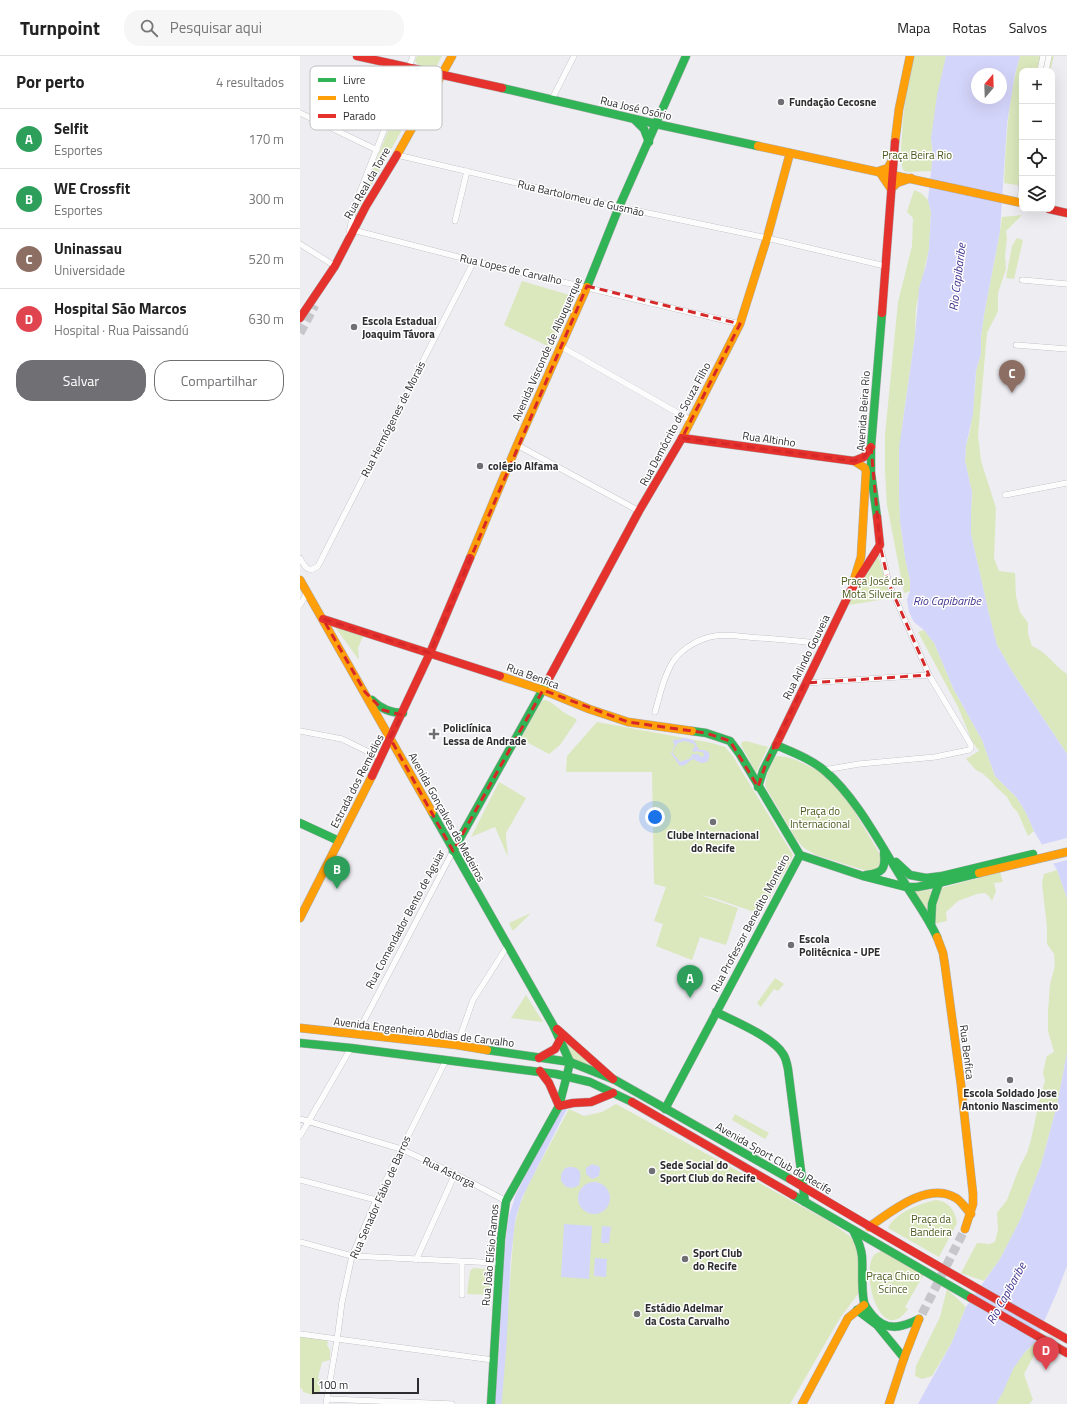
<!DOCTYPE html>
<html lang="pt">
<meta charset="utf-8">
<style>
body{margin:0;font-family:"Titillium Web",sans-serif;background:#f6f6f6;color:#222}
.controls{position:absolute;right:12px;top:12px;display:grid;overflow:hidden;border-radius:8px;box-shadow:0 4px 16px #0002}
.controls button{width:36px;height:36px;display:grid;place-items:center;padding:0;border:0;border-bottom:1px solid #e0e0e0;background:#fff;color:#222;font:20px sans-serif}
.compass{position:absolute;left:671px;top:12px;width:36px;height:36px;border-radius:50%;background:#fff;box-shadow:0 4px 16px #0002;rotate:19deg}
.scale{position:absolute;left:12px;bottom:10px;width:107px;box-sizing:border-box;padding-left:4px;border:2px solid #2d2d30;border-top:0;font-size:11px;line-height:14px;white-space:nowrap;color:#2d2d30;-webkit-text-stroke:3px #fff;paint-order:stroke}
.you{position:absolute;left:355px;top:761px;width:14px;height:14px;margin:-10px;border:3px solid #fff;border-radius:50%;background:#1a73e8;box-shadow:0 0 0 6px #1a73e833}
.badge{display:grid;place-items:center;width:26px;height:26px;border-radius:50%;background:#707074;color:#fff;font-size:13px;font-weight:700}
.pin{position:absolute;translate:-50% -33px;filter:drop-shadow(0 1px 2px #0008)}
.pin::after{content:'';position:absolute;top:21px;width:14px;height:12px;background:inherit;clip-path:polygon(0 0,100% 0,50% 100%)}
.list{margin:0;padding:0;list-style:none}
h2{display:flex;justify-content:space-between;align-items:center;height:52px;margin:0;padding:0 16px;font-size:17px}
h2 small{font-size:13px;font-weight:400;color:#767676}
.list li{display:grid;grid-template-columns:26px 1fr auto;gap:12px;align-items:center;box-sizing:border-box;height:60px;padding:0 16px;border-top:1px solid #e0e0e0}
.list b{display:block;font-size:15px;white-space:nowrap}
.list p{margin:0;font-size:13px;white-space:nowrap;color:#767676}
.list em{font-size:13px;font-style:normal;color:#767676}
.actions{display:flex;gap:8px;padding:12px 16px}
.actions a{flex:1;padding:9px 0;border:1px solid #707074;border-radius:16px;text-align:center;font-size:14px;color:#707074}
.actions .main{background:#707074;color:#fff}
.icon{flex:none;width:22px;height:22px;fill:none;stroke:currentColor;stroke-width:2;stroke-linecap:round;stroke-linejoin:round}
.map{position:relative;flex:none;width:767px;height:1348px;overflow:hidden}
header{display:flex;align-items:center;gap:24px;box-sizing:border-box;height:56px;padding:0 20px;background:#fff;border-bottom:1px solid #e0e0e0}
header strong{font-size:19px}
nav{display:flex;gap:22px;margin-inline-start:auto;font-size:14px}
.search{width:280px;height:36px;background:#f6f6f6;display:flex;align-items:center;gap:10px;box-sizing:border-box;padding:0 14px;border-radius:16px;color:#767676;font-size:15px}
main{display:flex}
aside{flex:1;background:#fff}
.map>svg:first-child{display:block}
</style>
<header>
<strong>Turnpoint</strong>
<div class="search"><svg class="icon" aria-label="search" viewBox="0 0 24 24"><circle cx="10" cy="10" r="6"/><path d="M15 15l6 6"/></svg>Pesquisar aqui</div>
<nav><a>Mapa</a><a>Rotas</a><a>Salvos</a></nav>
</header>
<main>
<aside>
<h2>Por perto<small>4 resultados</small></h2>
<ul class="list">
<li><span class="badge" style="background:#2e9e5b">A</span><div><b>Selfit</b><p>Esportes</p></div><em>170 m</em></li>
<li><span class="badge" style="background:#2e9e5b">B</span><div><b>WE Crossfit</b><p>Esportes</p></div><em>300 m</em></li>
<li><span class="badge" style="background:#8d6e63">C</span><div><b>Uninassau</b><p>Universidade</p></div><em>520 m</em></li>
<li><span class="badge" style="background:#e0444e">D</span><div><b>Hospital São Marcos</b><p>Hospital · Rua Paissandú</p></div><em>630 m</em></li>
</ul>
<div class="actions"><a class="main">Salvar</a><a>Compartilhar</a></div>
</aside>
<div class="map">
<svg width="767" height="1348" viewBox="0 0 767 1348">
<rect width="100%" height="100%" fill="#ededf2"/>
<!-- green -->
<g fill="#dbe8bd">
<path d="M 117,0 L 142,0 L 136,11 L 133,13 L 118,9 L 115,5 Z"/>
<path d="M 614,0 L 646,0 L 631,82 L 633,98 L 632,115 L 606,116 L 603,114 C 600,103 601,92 602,80 C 603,53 608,27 614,0 Z"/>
<path d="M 720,0 L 754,0 L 750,15 L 722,15 L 722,130 L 704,127 C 706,84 708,41 720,0 Z"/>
<path d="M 111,23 L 122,27 L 124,30 L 123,35 L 53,163 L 107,27 Z"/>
<path d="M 614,134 L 621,137 L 628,144 L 631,156 L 629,193 L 616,252 L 615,280 L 603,363 L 600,417 L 599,437 L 600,465 L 605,502 L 610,524 L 610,535 L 604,537 L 587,449 L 585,416 L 585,379 L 598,246 L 612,190 L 613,162 L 607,156 Z"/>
<path d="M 722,159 L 706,175 L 707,182 L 705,200 L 706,213 L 698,237 L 698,255 L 687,277 L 678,379 L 681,405 L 696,452 L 694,502 L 699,515 L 715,517 L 716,540 L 720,556 L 728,567 L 728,578 L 732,590 C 748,597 753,609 767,618 L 767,698 L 713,617 L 697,589 L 689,558 L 671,478 L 671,456 L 672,436 L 665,405 L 666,390 L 670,375 L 675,334 L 676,315 L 681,298 L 681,281 L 684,259 L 700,175 L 702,161 Z"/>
<path d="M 717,182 L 723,184 L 714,223 L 706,222 L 712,190 Z"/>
<path d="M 222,225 L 276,241 L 252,292 L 204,269 Z"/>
<path d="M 578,500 L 591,542 L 549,549 L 559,527 Z"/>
<path d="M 35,571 L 64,578 L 58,592 L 59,604 Z"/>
<path d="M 624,574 L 634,587 L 654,634 L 682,684 L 695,720 L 717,742 L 726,757 L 734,775 L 728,780 L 718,757 L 712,750 L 707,741 L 695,730 L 690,724 L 682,717 L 676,714 L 666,703 L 679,695 L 672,685 L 658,651 L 618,576 Z"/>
<path d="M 245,644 C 253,646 258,653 265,657 C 269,660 273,660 277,664 L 260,689 L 249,698 L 221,683 L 241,645 Z"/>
<path d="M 297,666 L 412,687 L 425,691 L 432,699 L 493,799 L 488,810 L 460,858 L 414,842 L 400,839 L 438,852 L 426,889 L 400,881 L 392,904 L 356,890 L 363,868 L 354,865 L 366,831 L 354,828 L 352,716 L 266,716 L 267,700 Z"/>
<path d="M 446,685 L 468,691 L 456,717 L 441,689 L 442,686 Z"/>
<path d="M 477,700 L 487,701 L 496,704 L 521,716 L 548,745 L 581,800 L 581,811 L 570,816 L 516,799 L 504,792 L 496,783 L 465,730 L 467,718 L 474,703 Z"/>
<path d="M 199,726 L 226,742 L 206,777 L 206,782 L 208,801 L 195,771 L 171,781 Z"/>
<path d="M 757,814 L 767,842 L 767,997 L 757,1049 L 741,1109 L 720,1164 L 700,1203 L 684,1225 L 661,1217 L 677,1187 L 689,1188 L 695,1186 L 698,1174 L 697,1157 L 707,1144 L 720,1110 L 727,1097 L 731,1084 L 739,1046 L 745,1025 L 743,1017 L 745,1007 L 747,1000 L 754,996 L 748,975 L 748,955 L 750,928 L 755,910 L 754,898 L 747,888 L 747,871 L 742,827 L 744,818 Z"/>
<path d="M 700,816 L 703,826 L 694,827 L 696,835 L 692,845 L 689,840 L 685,837 L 677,838 L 658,845 L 646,856 L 647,865 L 633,868 L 638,833 Z"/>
<path d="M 611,833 L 620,835 L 631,834 L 628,855 Z"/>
<path d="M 231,857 L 214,874 L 212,874 L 209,867 Z"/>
<path d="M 475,922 L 484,928 L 478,935 L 474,933 L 461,951 L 457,947 Z"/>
<path d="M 226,939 L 243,966 L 211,962 Z"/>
<path d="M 259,979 L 296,1011 L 275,1005 Z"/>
<path d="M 316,1048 L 530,1166 L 551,1181 L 555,1188 L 558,1198 L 558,1238 L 540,1262 L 490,1348 L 201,1348 L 214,1171 L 220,1148 L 228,1129 L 269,1053 L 284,1060 L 302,1056 Z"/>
<path d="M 435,1058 L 469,1077 L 465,1083 L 432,1064 Z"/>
<path d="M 636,1144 C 650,1146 655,1155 657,1167 L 639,1201 L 588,1172 C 596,1156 619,1148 636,1144 Z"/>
<path d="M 582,1195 L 624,1218 L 605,1251 L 608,1253 C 581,1292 560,1218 574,1199 C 576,1197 579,1196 582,1195 Z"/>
<path d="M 174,1212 L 186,1213 L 190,1216 L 190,1239 L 167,1238 L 170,1215 L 172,1213 Z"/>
<path d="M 647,1233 L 666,1251 L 652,1286 L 632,1320 L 622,1323 L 615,1320 L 616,1310 L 640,1261 Z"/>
<path d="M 0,1278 L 18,1280 L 28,1286 L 27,1289 L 30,1294 L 30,1304 L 22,1306 L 18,1322 L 22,1326 L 20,1336 L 13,1339 L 3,1336 L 2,1332 L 0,1333 Z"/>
<path d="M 735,1286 L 740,1288 L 724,1318 L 733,1344 L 729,1348 L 696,1348 C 702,1337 706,1325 712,1313 C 718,1303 727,1294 735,1286 Z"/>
</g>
<!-- water -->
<g fill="#d4d5fa" fill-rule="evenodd">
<path d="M 646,0 L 720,0 L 715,18 L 707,67 L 700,175 L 684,259 L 681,281 L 681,298 L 676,315 L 673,358 L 666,390 L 665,405 L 672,436 L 671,456 L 671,478 L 689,558 L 697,589 L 713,617 L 767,698 L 767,842 L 757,814 L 734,775 L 726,757 L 717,742 L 695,720 L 682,684 L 654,634 L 634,587 L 624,574 L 614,566 L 609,556 L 607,544 L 610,535 L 610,524 L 605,502 L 600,465 L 599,437 L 599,392 L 615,280 L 619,232 L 626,209 L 629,193 L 631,156 L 628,144 L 633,98 L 631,82 L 637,39 ZM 677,18 L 701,18 L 701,42 L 677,42 Z"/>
<path d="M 384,682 C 396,684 394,684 399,694 C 404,693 407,694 410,698 L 408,705 C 403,708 398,707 394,703 C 389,704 387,709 382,710 L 379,709 L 371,697 L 375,689 L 373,686 L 374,683 L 377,684 ZM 385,685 L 394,688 L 395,690 L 392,695 L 395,696 L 397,695 L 399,696 L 403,696 L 404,700 L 401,701 L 398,698 L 392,698 L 391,702 L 380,706 L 372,696 L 378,687 Z"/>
<path d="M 767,997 L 767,1210 L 757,1236 L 735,1286 L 725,1296 L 713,1313 L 703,1336 L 696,1348 L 618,1348 L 652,1286 L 666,1251 L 700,1203 L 720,1164 L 741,1109 L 757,1049 Z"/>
<path d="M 292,1108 L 299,1110 L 300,1113 L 299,1120 L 292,1123 L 286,1118 L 286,1112 Z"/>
<path d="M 269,1111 C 283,1111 281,1119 279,1129 L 273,1132 L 266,1131 L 261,1125 L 261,1118 L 265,1112 Z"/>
<circle cx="294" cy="1142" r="16"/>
<path d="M 264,1168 L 292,1170 L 289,1223 L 261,1221 Z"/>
<path d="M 302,1170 L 311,1171 L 309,1187 L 301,1187 Z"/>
<path d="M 295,1202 L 307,1203 L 306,1221 L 294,1220 Z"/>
</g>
<!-- pier -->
<path fill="#ededf2" d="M 767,782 L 767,804 L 752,808 L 740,789 Z"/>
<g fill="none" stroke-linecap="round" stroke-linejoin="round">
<!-- canal -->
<path stroke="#d4d5fa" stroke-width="7" d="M 198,1348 L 203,1290 L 207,1205 L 212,1162 L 219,1140 L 264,1051"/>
<!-- primary-tunnel -->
<g stroke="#c7c7cb" stroke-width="9" stroke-dasharray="9 4.5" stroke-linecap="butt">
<path d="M 0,277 L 15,249"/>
<path d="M 622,1258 L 665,1173"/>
</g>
<!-- street casing -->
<g stroke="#adadb1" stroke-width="6">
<g id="street">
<path d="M 740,15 L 743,0"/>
<path d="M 746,15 L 749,0"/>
<path d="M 252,43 L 274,0"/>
<path d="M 0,57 L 77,94"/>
<path d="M 97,99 L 319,151 L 467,182 L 585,210"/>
<path d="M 720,147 L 722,124"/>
<path d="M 155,165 L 167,115"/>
<path d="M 53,174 L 174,205 L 440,268"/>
<path d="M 49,178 L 54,151 L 113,0"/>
<path d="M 0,188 L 35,210"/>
<path d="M 722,224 L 767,228"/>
<path d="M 716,289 L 767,293"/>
<path d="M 260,290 L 390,364"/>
<path d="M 217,389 L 339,455"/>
<path d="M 705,439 L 767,427"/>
<path d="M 0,502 C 4,510 8,518 18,510 L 174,205"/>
<path d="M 0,549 L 7,537"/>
<path d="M 505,627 L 629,619"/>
<path d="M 355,656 C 360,639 364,619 374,604 C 383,592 400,582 415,580 C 426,578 438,580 448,581 C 474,583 499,585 525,588"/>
<path d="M 0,675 L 42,683 L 81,702"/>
<path d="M 524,714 L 559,708 L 635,701 L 669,694 L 671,692 L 671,689 L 629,619 L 589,528 L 580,489"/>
<path d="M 57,978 L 153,795"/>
<path d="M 157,989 L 173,944 L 208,889"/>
<path d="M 0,1063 L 101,1093 L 155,1118 L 206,1145"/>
<path d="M 0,1080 L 51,992"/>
<path d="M 0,1124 L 76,1144"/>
<path d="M 0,1186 L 52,1200 L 199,1207"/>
<path d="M 116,1204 L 155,1118"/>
<path d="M 162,1239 L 162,1206"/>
<path d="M 0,1278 L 193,1304"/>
<path d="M 27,1343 L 152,1348"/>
<path d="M 26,1348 L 37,1284 L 42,1246 L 52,1200 L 76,1144 L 146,1004"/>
</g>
</g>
<!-- fast casing -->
<g stroke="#adadb1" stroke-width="9">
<g id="fast">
<path d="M 202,32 L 356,68 L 458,90"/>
<path d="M 335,64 L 344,73 L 349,86"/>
<path d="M 287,231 L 319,151 L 386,0"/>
<path d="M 577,461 L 571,417 L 571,391 L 582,257"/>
<path d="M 72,644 C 81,653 90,657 103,657"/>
<path d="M 392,675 L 406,677 L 430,685 L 439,697 L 500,799 L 563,820 L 606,831 L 617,831 L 639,827 L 679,817"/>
<path d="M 458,731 L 463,715 L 476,689 C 492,696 511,703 525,715 C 557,742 581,790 604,826 C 615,844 628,861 637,881"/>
<path d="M 132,756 L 253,969 L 270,1006 L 267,1019"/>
<path d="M 0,767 L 39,785"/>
<path d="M 153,795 L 247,626"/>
<path d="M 596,806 L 610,819 L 626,822 L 642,820 L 733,798"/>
<path d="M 566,819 C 582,817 586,814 584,797"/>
<path d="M 631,869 L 632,848 L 639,827"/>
<path d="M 416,956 C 434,965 473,981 483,998 C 486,1002 487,1008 488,1013 L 505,1146"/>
<path d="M 0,987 L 51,992 L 256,1018 L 290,1026 L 332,1046"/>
<path d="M 187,994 L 270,1006 L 315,1024 L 490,1123"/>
<path d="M 365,1053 L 500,799"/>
<path d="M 493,1139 L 671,1242"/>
<path d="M 553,1174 C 557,1182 561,1190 562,1200 C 563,1215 561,1231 564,1246 C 565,1251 569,1255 572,1259 C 586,1276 601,1272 619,1263"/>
<path d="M 557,1254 L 577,1269 L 604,1302"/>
<path d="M 191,1348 L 201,1183 L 206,1145 L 259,1050 L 267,1019"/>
</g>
</g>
<!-- slow casing -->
<g stroke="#adadb1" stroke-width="9">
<g id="slow">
<path d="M 595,86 L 599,53 L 610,0"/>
<path d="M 458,90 L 722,147"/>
<path d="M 97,99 L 152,0"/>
<path d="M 594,101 L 588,112 L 579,115 L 591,133 L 597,127 L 611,122"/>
<path d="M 382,382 L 440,268 L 467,182 L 490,97"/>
<path d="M 554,405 L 565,412 L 566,416 L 561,501 L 554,524"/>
<path d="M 170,502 L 217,389 L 287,231"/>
<path d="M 0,524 L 132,756"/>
<path d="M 200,620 L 243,634 L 289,653 L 328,666 L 392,675"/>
<path d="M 679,817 L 767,796"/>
<path d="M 0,862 L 72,720"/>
<path d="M 637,881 L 643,897 L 645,910 L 661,1029 L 673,1138 L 673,1148 L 665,1173"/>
<path d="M 0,972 L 157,989 L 187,994"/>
<path d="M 569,1171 C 592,1155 628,1125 656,1142 C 662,1146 666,1153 671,1158"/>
<path d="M 502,1348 L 548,1262 L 564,1249"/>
<path d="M 589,1348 L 604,1302 L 619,1263"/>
</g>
</g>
<!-- jam casing -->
<g stroke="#adadb1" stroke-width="9">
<g id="jam">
<path d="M 57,0 L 202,32"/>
<path d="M 92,8 L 99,13 L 104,23"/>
<path d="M 749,153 L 767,157"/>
<path d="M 582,257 L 595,86"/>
<path d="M 0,262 L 35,210 L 66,150 L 97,99"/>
<path d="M 382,382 L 554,405 L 564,401 L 571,391"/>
<path d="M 23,563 L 200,620"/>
<path d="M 247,626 L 339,455 L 382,382"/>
<path d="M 476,689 L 550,536 L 580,489 L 577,461"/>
<path d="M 72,720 L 130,597 L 170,502"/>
<path d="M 257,973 L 313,1023"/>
<path d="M 239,1002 L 255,993 L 260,984"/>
<path d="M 240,1015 L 249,1027 L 259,1050 L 273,1047 L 291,1046 L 313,1037"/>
<path d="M 332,1046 L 493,1139"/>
<path d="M 490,1123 C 581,1178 674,1231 767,1283"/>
<path d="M 671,1242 L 767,1297"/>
</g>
</g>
<!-- street -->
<use href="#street" stroke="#fcfcfd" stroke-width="5.5"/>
<!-- fast -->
<use href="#fast" stroke="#30b455" stroke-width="8"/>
<!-- slow -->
<use href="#slow" stroke="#ff9f0a" stroke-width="8"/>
<!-- jam -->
<use href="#jam" stroke="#e5322d" stroke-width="8"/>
</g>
<!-- marked area -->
<path fill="none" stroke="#d62828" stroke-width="3" stroke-dasharray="8 5" stroke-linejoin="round" d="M 287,230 L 440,268 L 382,382 L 554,405 L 564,401 L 571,391 L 580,489 L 589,528 L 629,619 L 505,627 L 466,707 L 458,731 L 430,685 L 406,677 L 328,666 L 243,634 L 153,795 L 90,682 L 102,659 L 83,654 L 65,636 L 23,563 L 130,597 Z"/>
<!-- markers -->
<g fill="#707074" stroke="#fff" stroke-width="1.5">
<circle cx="481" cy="46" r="4"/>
<circle cx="54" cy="271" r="4"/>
<circle cx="180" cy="410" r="4"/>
<path d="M132 672h4v4h4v4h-4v4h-4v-4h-4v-4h4z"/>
<circle cx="413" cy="766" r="4"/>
<circle cx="491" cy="889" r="4"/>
<circle cx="710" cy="1024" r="4"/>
<circle cx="352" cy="1115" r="4"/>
<circle cx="385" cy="1203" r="4"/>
<circle cx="337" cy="1258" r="4"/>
</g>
<g text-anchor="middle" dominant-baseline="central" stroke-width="3" stroke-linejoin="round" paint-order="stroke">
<!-- poi labels -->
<g font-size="11" font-weight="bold" fill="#2d2d30" stroke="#fff" text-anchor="start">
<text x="489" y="46">Fundação Cecosne</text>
<text x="62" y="265">Escola Estadual<tspan x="62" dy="13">Joaquim Távora</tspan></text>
<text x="188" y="410">colégio Alfama</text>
<text x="143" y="672">Policlínica<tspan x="143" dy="13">Lessa de Andrade</tspan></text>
<text x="413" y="779" text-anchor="middle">Clube Internacional<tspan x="413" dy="13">do Recife</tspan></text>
<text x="499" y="883">Escola<tspan x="499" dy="13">Politécnica - UPE</tspan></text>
<text x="710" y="1037" text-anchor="middle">Escola Soldado Jose<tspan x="710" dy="13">Antonio Nascimento</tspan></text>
<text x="360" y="1109">Sede Social do<tspan x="360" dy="13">Sport Club do Recife</tspan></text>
<text x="393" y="1197">Sport Club<tspan x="393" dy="13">do Recife</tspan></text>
<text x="345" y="1252">Estádio Adelmar<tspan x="345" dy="13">da Costa Carvalho</tspan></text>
</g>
<!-- street labels -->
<g font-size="11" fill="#2d2d30" stroke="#fff">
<text transform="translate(336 52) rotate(13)">Rua José Osório</text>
<text transform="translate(67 127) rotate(-60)">Rua Real da Torre</text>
<text transform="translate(281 142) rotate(13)">Rua Bartolomeu de Gusmão</text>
<text transform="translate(211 213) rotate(13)">Rua Lopes de Carvalho</text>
<text transform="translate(247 293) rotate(-66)">Avenida Visconde de Albuquerque</text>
<text transform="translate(563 355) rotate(-86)">Avenida Beira Rio</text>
<text transform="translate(93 363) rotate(-63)">Rua Hermógenes de Morais</text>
<text transform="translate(375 368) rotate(-62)">Rua Demócrito de Souza Filho</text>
<text transform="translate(469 383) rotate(8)">Rua Altinho</text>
<text transform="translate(506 601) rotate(-64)">Rua Arlindo Gouveia</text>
<text transform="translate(233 620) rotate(20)">Rua Benfica</text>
<text transform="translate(57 725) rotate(-63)">Estrada dos Remédios</text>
<text transform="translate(147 761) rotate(61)">Avenida Gonçalves de Medeiros</text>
<text transform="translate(105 863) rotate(-62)">Rua Comendador Bento de Aguiar</text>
<text transform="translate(450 867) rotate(-62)">Rua Professor Benedito Monteiro</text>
<text transform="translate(124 976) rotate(7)">Avenida Engenheiro Abdias de Carvalho</text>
<text transform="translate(667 996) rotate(83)">Rua Benfica</text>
<text transform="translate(474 1102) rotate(30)">Avenida Sport Club do Recife</text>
<text transform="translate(149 1116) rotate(26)">Rua Astorga</text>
<text transform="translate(80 1141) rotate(-66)">Rua Senador Fábio de Barros</text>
<text transform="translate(190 1199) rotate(-85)">Rua João Elísio Ramos</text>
</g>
<!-- park labels -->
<g font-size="11" fill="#4a591b" stroke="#fff">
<text x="617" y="99">Praça Beira Rio</text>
<text x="572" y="525">Praça José da<tspan x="572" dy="13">Mota Silveira</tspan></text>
<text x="520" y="755">Praça do<tspan x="520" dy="13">Internacional</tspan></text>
<text x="631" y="1163">Praça da<tspan x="631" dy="13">Bandeira</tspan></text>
<text x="593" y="1220">Praça Chico<tspan x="593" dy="13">Scince</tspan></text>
</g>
<!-- water labels -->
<g font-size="12" font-style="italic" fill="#3f328e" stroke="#fff">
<text transform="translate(657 221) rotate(-83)">Rio Capibaribe</text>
<text x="647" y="544">Rio Capibaribe</text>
<text transform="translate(706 1237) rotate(-61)">Rio Capibaribe</text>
</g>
</g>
<!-- legend -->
<rect x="10" y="10" width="132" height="64" rx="6" fill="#fff" stroke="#c0c0c1" stroke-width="1"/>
<rect x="18" y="22" width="18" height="4" fill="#30b455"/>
<rect x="18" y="40" width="18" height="4" fill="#ff9f0a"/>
<rect x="18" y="58" width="18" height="4" fill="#e5322d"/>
<g font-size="11" fill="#2d2d30">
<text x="43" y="28">Livre</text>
<text x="43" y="46">Lento</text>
<text x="43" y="64">Parado</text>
</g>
</svg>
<div class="controls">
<button>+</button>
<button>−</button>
<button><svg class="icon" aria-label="locate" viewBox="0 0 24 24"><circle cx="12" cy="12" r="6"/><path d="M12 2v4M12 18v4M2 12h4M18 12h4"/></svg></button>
<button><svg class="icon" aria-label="layers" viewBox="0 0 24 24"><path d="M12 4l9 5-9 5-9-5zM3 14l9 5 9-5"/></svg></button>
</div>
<svg class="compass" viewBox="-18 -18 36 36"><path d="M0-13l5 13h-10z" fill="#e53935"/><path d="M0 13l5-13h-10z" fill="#767676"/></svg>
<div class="scale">100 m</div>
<div class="you"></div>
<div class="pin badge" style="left:390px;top:942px;background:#2e9e5b">A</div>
<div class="pin badge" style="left:37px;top:833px;background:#2e9e5b">B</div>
<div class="pin badge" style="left:712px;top:337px;background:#8d6e63">C</div>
<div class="pin badge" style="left:746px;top:1314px;background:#e0444e">D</div>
</div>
</main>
